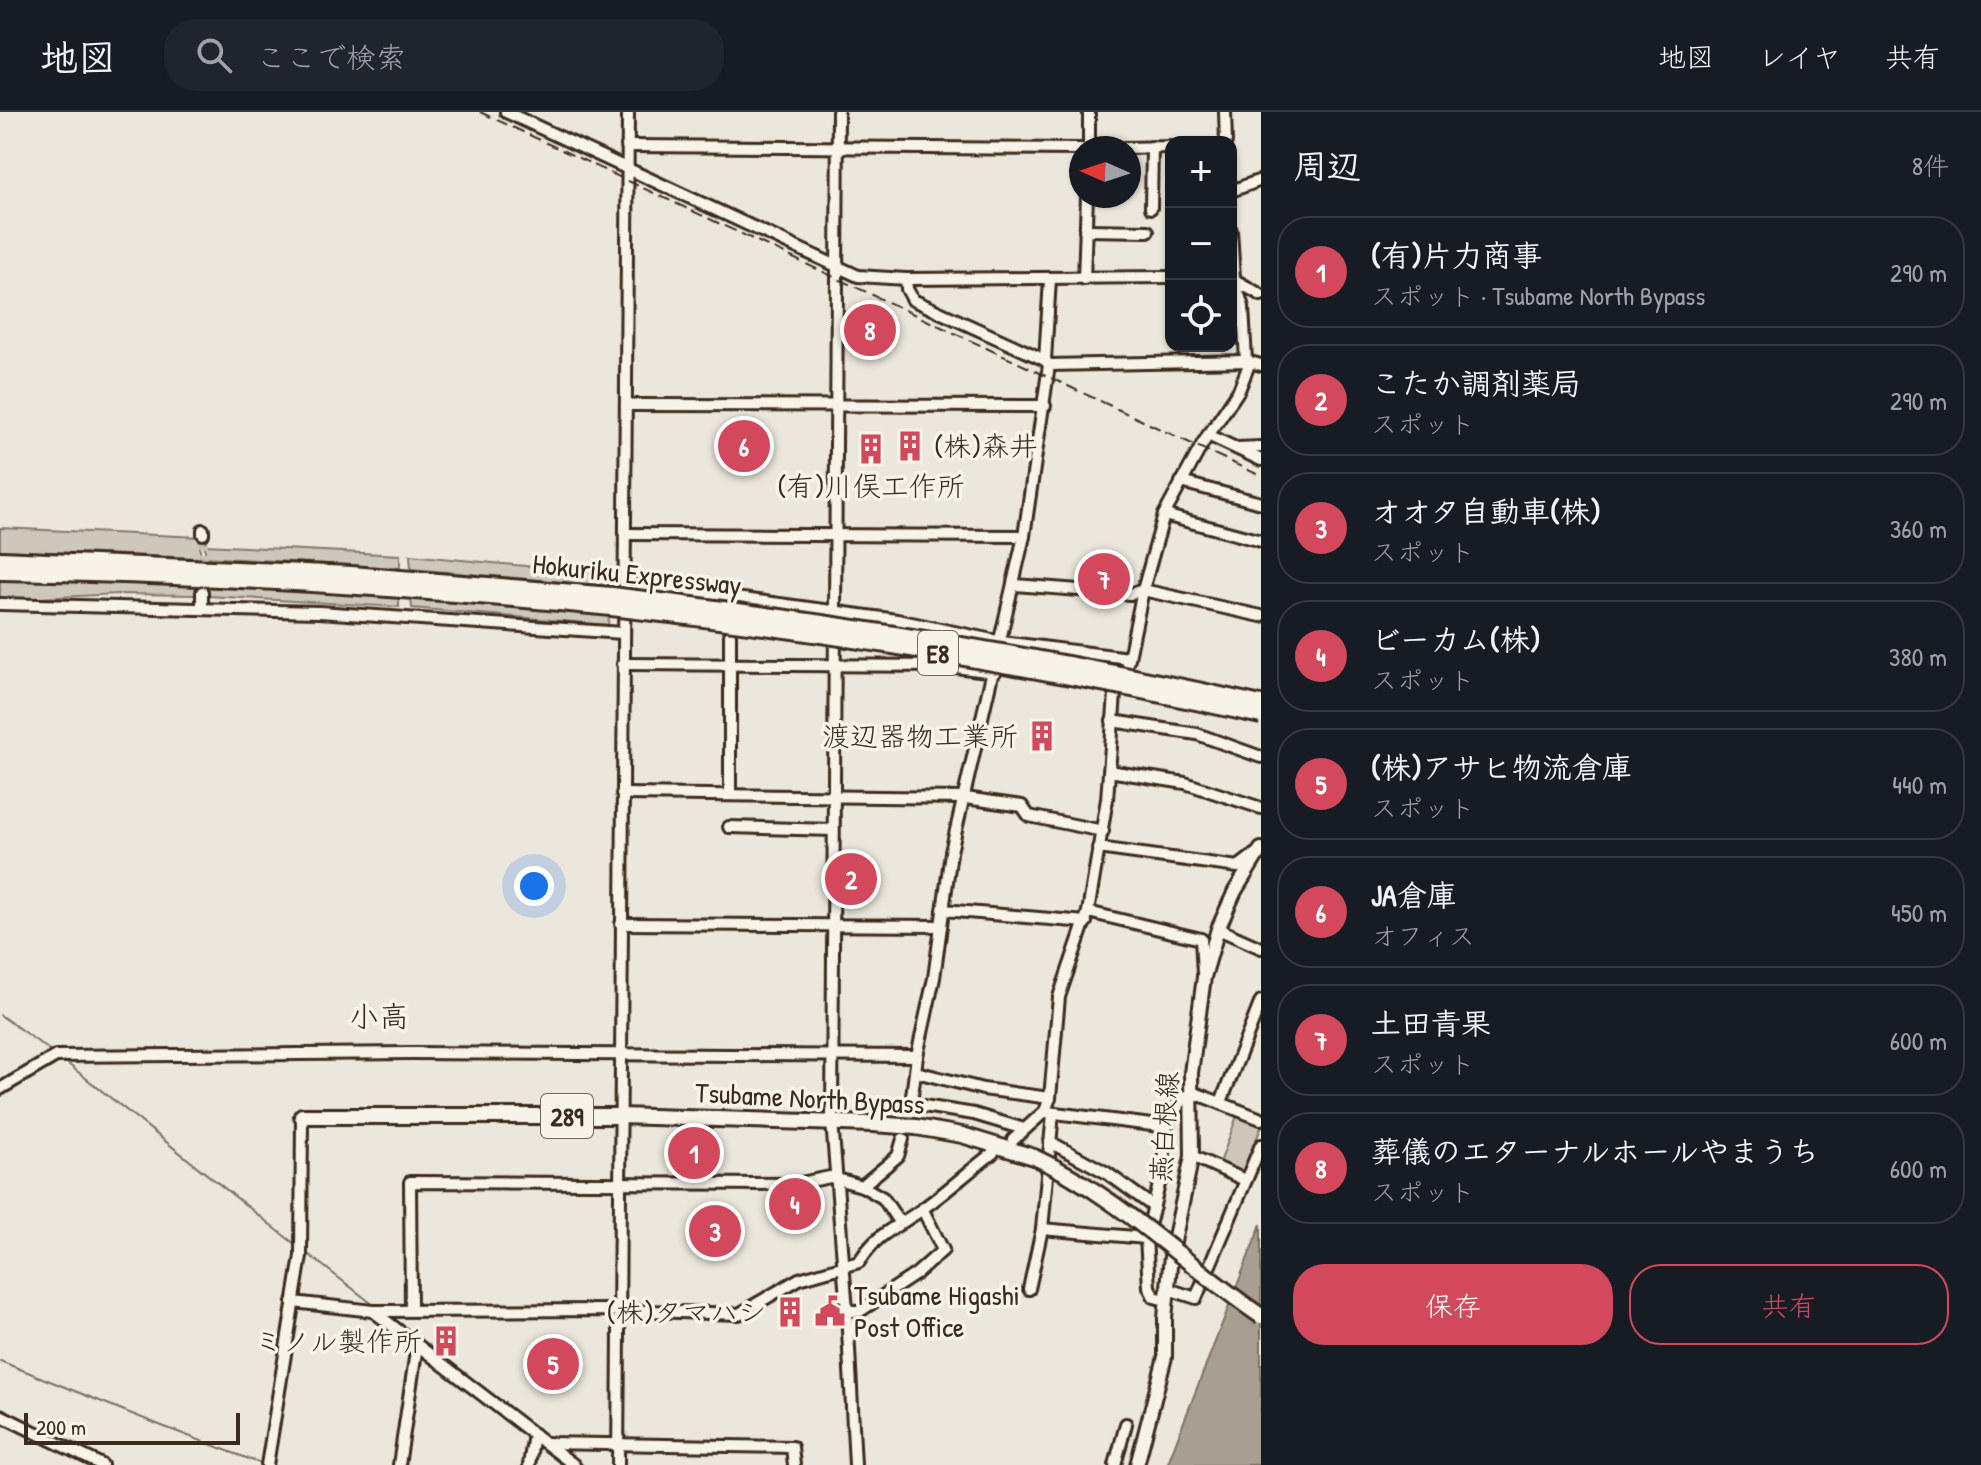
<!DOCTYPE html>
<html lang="ja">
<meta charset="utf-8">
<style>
body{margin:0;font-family:"Patrick Hand","Klee One",sans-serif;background:#20242c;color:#f1f3f6}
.controls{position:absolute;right:24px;top:24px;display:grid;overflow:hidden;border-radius:16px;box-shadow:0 2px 6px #0004}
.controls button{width:72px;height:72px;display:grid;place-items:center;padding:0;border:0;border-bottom:2px solid #363941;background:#171b24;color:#f1f3f6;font:40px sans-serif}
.compass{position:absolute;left:1069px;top:24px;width:72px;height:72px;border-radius:50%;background:#171b24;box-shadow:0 2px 6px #0004;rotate:273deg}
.scale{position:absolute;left:24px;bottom:20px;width:216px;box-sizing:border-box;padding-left:8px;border:4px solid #3b2a1e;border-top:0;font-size:22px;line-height:28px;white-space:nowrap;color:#3b2a1e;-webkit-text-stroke:6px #f7f3e8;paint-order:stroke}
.you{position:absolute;left:534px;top:774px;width:28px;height:28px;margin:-20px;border:6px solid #fff;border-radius:50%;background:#1a73e8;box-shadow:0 0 0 12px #1a73e833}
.badge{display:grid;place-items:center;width:52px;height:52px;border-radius:50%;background:#d1495b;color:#fff;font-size:26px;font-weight:700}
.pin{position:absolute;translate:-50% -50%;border:4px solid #fff;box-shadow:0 2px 8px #0006}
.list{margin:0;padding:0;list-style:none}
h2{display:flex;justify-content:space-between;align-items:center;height:104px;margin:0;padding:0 32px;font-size:34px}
h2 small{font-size:26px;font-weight:400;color:#9ea1a6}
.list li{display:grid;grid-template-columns:52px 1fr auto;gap:24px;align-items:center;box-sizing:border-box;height:112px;margin:0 16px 16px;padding:0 16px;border:2px solid #363941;border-radius:32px}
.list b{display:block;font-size:30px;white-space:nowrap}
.list p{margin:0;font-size:26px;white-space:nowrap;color:#9ea1a6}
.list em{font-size:26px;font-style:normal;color:#9ea1a6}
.actions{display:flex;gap:16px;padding:24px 32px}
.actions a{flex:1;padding:18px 0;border:2px solid #d1495b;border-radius:32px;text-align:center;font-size:28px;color:#d1495b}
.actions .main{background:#d1495b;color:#fff}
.icon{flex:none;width:44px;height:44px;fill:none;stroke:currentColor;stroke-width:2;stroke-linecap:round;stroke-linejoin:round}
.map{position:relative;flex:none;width:1261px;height:1353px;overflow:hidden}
header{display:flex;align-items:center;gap:48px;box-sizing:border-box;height:112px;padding:0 40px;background:#171b24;border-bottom:2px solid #363941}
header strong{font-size:38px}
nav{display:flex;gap:44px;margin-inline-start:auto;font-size:28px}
.search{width:560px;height:72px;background:#20242c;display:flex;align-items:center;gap:20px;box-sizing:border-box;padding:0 28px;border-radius:32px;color:#9ea1a6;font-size:30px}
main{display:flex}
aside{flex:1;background:#171b24}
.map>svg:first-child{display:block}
</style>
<header>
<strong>地図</strong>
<div class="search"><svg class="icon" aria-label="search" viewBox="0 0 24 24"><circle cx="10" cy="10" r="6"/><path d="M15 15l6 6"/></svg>ここで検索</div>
<nav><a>地図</a><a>レイヤ</a><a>共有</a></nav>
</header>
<main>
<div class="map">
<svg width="1261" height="1353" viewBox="0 0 1261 1353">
<rect width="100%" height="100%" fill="#ece7dc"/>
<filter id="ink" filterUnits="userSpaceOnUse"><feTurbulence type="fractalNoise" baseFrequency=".0125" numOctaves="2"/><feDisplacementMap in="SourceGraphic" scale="16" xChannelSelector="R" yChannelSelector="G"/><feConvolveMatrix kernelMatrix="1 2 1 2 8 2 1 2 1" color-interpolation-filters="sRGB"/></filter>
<g filter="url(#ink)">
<!-- green -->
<g fill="#cec8bc" stroke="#84796d" stroke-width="2">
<path d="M 0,416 L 200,425 L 200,446 L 0,438 Z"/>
<path d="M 205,433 L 400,443 L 400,456 L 205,445 Z"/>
<path d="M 410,443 L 609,462 L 608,474 L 411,457 Z"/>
<path d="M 0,467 L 199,473 L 195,483 L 118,482 L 0,488 Z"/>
<path d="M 206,474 L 399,485 L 399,495 L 208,484 Z"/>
<path d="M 411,485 L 609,502 L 608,513 L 412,496 Z"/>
<path d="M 1238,1001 L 1261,1011 L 1261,1016 L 1242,1061 L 1220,1051 Z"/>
</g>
<!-- water -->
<path fill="#a89f93" stroke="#7c7064" stroke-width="2" d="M 1261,1112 L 1261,1353 L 1167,1353 Z"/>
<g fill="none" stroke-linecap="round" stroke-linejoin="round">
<!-- stream -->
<g stroke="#7c7064" stroke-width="2">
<path d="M 0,903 L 55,942"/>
<path d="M 63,948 L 296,1133"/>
<path d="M 304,1139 L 375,1194"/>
<path d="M 0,1249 L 162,1314 L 265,1353"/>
<path d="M 453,1254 L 547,1326"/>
<path d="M 561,1337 L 583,1353"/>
</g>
<!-- minor-tunnel -->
<path stroke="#c9c1b6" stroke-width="10" stroke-dasharray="10 5" stroke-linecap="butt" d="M 202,480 L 203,422"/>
<!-- minor casing -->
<g stroke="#3b2a1e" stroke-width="16">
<g id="minor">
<path d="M 506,0 L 858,164 L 906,167 L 1171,165"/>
<path d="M 838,0 L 832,1009 L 847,1199 L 855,1353"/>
<path d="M 1225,0 L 1226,30"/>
<path d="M 627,34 L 1081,37"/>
<path d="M 1089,36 L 1089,0"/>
<path d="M 1124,36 L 1171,35"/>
<path d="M 1231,79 L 1261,68"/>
<path d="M 1151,96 L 1152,35"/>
<path d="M 1085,118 L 1148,119"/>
<path d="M 1231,118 L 1234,167 L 1243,195 L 1246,249"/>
<path d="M 906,167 L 907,177 L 913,188 L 1045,248"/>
<path d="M 1084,167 L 1087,84"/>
<path d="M 1233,167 L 1261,183"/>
<path d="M 1049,253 L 1246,249 L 1261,253"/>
<path d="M 627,293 L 1045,294"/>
<path d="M 1208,323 L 1261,348"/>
<path d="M 1237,336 L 1261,335"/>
<path d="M 1181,370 L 1261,391"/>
<path d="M 1164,403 L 1261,429"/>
<path d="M 203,422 L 203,418"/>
<path d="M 625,422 L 1024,424"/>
<path d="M 625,471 L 897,508 L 1002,530 L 1129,546"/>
<path d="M 1015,473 L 1130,482 L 1143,478 L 1261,504"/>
<path d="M 0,492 L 319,500 L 623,521"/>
<path d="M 202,496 L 202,480"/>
<path d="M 623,552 L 947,554 L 995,560"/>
<path d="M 1112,609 L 1197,622 L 1261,645"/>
<path d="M 1109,659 L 1185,671 L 1261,696"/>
<path d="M 622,682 L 965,686 L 1022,694 L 1029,704 L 1103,719"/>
<path d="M 730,683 L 730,523"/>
<path d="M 729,715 L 833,718"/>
<path d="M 1098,736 L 1238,755 L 1258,740"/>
<path d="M 943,798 L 1086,810"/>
<path d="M 1088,800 L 1201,827 L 1203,861"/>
<path d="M 621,812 L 941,814"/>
<path d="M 1218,817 L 1261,836"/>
<path d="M 916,960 L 983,977 L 1050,986"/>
<path d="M 0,977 L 56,944 L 412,941 L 917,944"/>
<path d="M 1221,990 L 1261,889"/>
<path d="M 1047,1000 L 1160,1014 L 1167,1011"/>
<path d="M 1024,1017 L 974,1002 L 911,992 L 917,944 L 934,866 L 951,740 L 1024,424 L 1049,253 L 1045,248 L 1050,167"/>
<path d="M 1013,1028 L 1045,999 L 1050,986 L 1059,885 L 1088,800 L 1107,687 L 1115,582 L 1129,546 L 1143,478 L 1164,403 L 1203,331 L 1239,278 L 1250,250"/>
<path d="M 1050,1030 L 1107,1061 L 1154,1095"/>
<path d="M 1192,1044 L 1245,1068"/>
<path d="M 862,1074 L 898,1044 L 903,1027"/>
<path d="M 1042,1117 L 1146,1126"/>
<path d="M 1029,1177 L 1042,1117 L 1053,1001"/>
<path d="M 1168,1177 L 1196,1186 L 1261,1033"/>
<path d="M 1166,1188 L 1154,1185 L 1149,1175 L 1146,1126 L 1162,1060 L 1167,1011 L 1183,987 L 1192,980 L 1261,1007"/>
<path d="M 293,1190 L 373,1199 L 618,1198 L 739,1202 L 799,1167 L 859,1150 C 879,1118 898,1116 925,1095 C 949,1078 970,1058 993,1041"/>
<path d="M 411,1198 L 410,1070 L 796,1072 L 830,1065 L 862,1074 L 883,1086 L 899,1110"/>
<path d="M 373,1199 L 574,1353"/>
<path d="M 847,1199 L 860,1199 L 916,1162 L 943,1138 L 923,1098"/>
<path d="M 0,1303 L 102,1353"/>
<path d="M 545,1331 L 792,1335 L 794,1353"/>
<path d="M 267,1353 L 301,1144 L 302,1004"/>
<path d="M 399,1353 L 417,1233"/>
<path d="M 529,1353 L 534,1322"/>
<path d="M 618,1353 L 628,0"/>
<path d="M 1115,1353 L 1126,1312"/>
</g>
</g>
<!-- major casing -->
<g stroke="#3b2a1e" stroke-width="18">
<path id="major" d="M 1137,1353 L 1165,1245 L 1165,1206 L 1171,1144 L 1192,1044 L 1191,961 L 1204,865 L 1218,817 L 1235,779 L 1261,737"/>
</g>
<!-- highway casing -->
<g stroke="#3b2a1e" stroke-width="20">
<g id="highway">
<path d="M 0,447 L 351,462 L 612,483"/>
<path d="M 0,460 C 204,463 408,476 611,496"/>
<path d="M 302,1004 L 619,1004 L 873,1012 L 916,1015 L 962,1023 L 1034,1045"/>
</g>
</g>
<!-- minor -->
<use href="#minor" stroke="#f7f3e8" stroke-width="10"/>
<!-- major -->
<use href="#major" stroke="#f7f3e8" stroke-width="12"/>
<!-- highway -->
<use href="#highway" stroke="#f7f3e8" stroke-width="14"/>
<!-- rail -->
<path stroke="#3b2a1e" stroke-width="2" stroke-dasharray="12 6" stroke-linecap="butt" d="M 480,0 L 1261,364"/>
<!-- highway-bridge casing -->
<g stroke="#3b2a1e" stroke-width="20" stroke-linecap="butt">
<g id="highway-bridge">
<path d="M 612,483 C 830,509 1046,543 1261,592"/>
<path d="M 611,496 C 830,520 1046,557 1261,604"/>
<path d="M 1034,1045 C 1119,1084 1184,1152 1261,1204"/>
</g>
</g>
<!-- highway-bridge -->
<use href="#highway-bridge" stroke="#f7f3e8" stroke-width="14"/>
</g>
</g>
<!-- icons -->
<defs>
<g id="building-bare" transform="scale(2.4)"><path d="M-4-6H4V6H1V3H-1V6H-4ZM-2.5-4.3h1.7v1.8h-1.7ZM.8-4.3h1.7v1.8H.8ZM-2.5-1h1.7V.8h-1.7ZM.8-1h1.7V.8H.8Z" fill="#d1495b" stroke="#f7f3e8" stroke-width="2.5" paint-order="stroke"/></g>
<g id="civic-bare" transform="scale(2.4)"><path d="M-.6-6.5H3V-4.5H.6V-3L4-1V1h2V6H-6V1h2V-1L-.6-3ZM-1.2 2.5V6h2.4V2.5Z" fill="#d1495b" stroke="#f7f3e8" stroke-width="2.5" paint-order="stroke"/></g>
</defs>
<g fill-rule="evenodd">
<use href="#building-bare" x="910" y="334"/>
<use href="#building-bare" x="871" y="337"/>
<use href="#building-bare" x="1042" y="624"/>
<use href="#civic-bare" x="830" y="1199"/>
<use href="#building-bare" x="790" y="1200"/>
<use href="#building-bare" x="446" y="1229"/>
</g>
<g text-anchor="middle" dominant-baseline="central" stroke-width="7" stroke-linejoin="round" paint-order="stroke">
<!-- shield labels -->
<g fill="#f7f3e8" stroke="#73665b" stroke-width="2">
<rect x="918" y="519" width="40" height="44" rx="6"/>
<rect x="541" y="982" width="52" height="44" rx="6"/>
</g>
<g font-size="26" font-weight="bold" fill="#3b2a1e">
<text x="938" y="541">E8</text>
<text x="567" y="1004">289</text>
</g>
<!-- poi labels -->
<g font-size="28" fill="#3b2a1e" stroke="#f7f3e8" text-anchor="end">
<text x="934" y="334" text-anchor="start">(株)森井</text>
<text x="871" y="374" text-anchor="middle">(有)川俣工作所</text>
<text x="1018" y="624">渡辺器物工業所</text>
<text x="854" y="1183" text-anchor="start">Tsubame Higashi<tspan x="854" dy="32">Post Office</tspan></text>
<text x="766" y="1200">(株)タマハシ</text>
<text x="422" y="1229">ミノル製作所</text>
</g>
<!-- street labels -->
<g font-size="28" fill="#3b2a1e" stroke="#f7f3e8">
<text transform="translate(637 462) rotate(6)">Hokuriku Expressway</text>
<text transform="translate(810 986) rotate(3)">Tsubame North Bypass</text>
<text transform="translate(1164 1015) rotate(-86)">燕白根線</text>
</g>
<!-- neighbourhood labels -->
<g font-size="30" fill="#3b2a1e" stroke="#f7f3e8">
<text x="379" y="904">小高</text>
</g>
</g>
</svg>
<div class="controls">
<button>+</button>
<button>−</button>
<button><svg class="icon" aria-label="locate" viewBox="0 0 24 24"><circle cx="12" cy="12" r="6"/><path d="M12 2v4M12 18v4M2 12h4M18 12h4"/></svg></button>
</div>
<svg class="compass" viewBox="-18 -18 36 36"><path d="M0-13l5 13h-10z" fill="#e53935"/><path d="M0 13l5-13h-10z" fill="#9ea1a6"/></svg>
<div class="scale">200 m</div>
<div class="you"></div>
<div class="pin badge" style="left:694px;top:1041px">1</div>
<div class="pin badge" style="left:851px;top:767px">2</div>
<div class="pin badge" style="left:715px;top:1119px">3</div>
<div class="pin badge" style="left:795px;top:1092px">4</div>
<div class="pin badge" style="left:553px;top:1252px">5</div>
<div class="pin badge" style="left:744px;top:334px">6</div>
<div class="pin badge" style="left:1104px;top:467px">7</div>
<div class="pin badge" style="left:870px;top:218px">8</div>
</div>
<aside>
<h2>周辺<small>8件</small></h2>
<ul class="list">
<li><span class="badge">1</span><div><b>(有)片力商事</b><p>スポット · Tsubame North Bypass</p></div><em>290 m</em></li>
<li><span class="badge">2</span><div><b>こたか調剤薬局</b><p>スポット</p></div><em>290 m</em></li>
<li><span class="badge">3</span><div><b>オオタ自動車(株)</b><p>スポット</p></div><em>360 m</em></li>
<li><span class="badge">4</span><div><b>ビーカム(株)</b><p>スポット</p></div><em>380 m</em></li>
<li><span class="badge">5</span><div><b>(株)アサヒ物流倉庫</b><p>スポット</p></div><em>440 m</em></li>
<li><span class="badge">6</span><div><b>JA倉庫</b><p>オフィス</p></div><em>450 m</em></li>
<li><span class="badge">7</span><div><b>土田青果</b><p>スポット</p></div><em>600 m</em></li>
<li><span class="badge">8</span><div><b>葬儀のエターナルホールやまうち</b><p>スポット</p></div><em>600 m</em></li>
</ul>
<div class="actions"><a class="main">保存</a><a>共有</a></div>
</aside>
</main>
